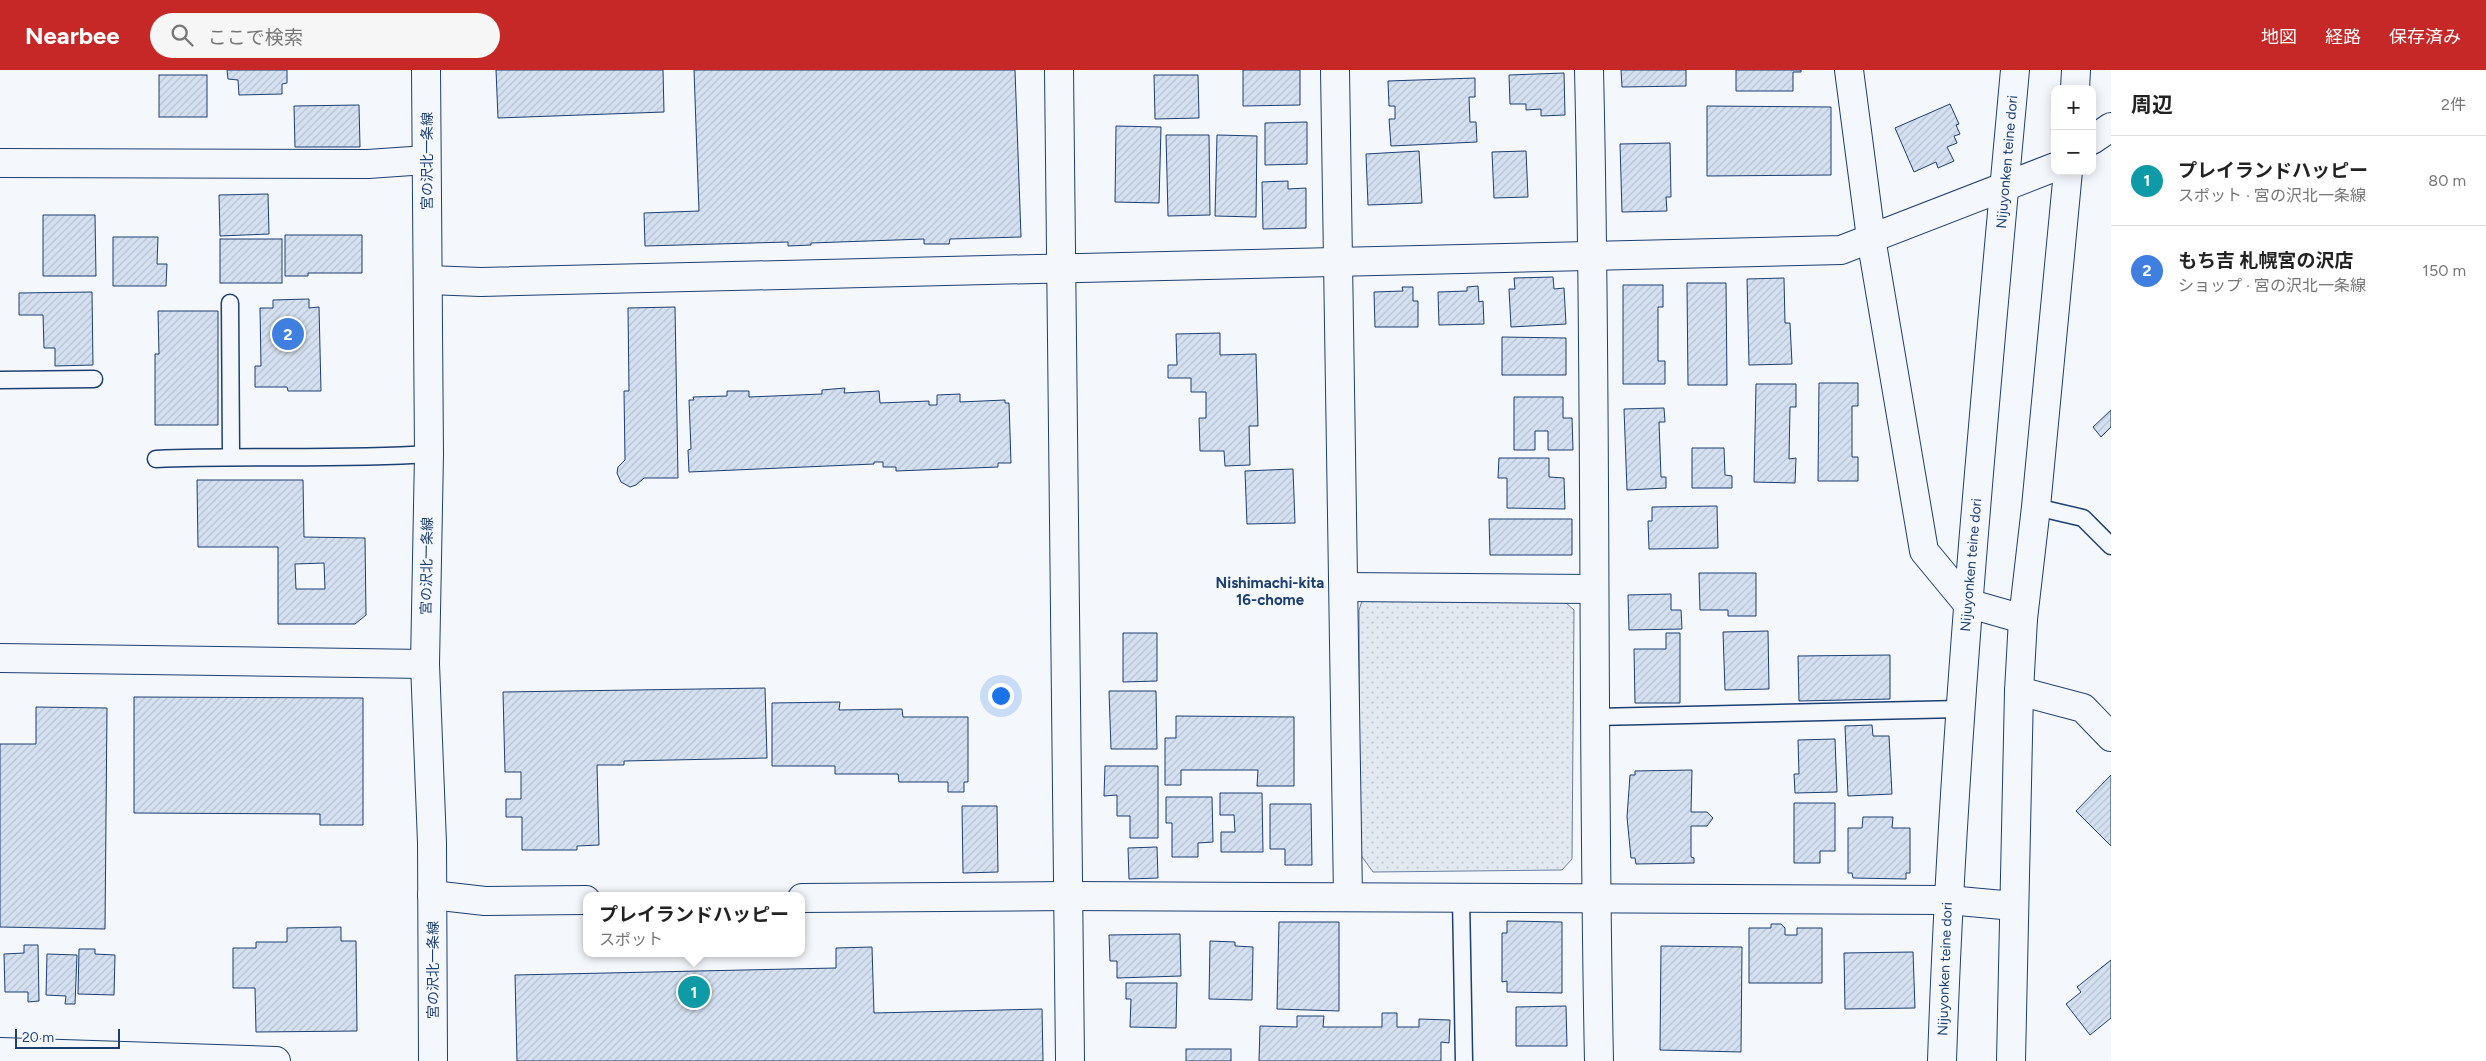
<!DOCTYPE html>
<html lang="ja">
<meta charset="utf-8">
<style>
body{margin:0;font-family:Figtree,"Noto Sans JP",sans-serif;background:#f6f6f6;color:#222}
.controls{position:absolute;right:15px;top:15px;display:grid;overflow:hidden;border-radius:10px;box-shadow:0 2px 12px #0003}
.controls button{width:45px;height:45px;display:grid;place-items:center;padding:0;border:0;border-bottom:1px solid #e0e0e0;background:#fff;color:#222;font:25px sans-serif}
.scale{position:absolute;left:15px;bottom:12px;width:105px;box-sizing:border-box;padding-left:5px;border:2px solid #1d3f73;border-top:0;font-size:14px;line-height:18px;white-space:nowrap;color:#1d3f73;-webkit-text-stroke:4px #f4f7fb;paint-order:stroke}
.you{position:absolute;left:1000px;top:625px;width:18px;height:18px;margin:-12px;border:4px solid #fff;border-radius:50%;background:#1a73e8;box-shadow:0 0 0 8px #1a73e833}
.badge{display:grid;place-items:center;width:32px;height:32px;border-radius:50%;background:#c62828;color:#fff;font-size:16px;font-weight:700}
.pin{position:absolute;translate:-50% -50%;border:2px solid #fff;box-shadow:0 1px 5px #0006}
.popup{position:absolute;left:583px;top:822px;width:222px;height:65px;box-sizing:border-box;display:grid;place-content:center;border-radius:10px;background:#fff;filter:drop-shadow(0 1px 4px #0005);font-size:16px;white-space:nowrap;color:#767676}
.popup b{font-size:19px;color:#222}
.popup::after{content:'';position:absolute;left:50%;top:100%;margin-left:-10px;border:10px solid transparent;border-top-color:#fff}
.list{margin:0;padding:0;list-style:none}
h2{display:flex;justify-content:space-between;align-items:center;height:65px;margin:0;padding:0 20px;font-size:21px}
h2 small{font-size:16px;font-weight:400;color:#767676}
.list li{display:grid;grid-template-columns:32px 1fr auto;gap:15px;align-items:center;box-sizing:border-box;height:90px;padding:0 20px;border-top:1px solid #e0e0e0}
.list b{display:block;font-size:19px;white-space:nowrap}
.list p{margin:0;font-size:16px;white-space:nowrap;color:#767676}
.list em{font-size:16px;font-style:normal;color:#767676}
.icon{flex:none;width:28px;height:28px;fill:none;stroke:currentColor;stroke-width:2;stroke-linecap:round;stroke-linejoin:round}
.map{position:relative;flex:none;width:2111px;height:991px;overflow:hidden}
header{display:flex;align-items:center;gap:30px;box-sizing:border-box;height:70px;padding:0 25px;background:#c62828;color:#fff}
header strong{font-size:24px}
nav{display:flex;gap:28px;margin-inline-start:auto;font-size:18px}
.search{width:350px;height:45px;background:#f6f6f6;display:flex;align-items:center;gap:12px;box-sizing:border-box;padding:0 18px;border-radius:28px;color:#767676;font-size:19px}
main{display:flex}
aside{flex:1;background:#fff}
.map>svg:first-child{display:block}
</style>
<header>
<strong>Nearbee</strong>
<div class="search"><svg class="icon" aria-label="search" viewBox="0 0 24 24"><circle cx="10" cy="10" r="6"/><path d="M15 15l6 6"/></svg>ここで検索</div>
<nav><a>地図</a><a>経路</a><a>保存済み</a></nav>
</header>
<main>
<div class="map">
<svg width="2111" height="991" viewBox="0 0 2111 991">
<defs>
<pattern id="park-dots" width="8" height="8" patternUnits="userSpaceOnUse" patternTransform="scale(1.25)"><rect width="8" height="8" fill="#e3e9f0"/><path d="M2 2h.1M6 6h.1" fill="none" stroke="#c2c9d1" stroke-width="1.8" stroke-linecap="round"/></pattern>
<pattern id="building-hatch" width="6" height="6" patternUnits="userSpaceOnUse" patternTransform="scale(1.25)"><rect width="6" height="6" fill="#d5e0f0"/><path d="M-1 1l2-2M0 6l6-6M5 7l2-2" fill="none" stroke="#b6c1d1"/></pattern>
</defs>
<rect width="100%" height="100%" fill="#f4f7fb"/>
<!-- park -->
<path fill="url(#park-dots)" stroke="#687fa3" d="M 1362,531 L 1565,532 L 1574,540 L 1572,789 L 1562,800 L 1373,802 L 1360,784 L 1359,540 Z"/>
<!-- building -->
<g fill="url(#building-hatch)" stroke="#1d3f73" fill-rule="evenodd">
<path d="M 227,0 L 287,0 L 287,13 L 282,14 L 282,24 L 239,25 L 238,10 L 228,9 Z"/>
<path d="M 496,0 L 663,0 L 664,42 L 498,48 Z"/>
<path d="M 694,0 L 1015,0 L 1021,167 L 950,169 L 949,174 L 924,174 L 924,169 L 811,173 L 811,175 L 788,176 L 788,172 L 645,176 L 644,143 L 699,141 Z"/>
<path d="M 1243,0 L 1300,0 L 1300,35 L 1243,36 Z"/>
<path d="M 1621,0 L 1686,0 L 1686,16 L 1622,17 Z"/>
<path d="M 1736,0 L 1801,0 L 1801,2 L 1793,2 L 1793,21 L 1736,21 Z"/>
<path d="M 1564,3 L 1565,45 L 1541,46 L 1541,39 L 1526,40 L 1526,34 L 1510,34 L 1509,5 Z"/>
<rect x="159" y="5" width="48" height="42"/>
<path d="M 1154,5 L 1198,5 L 1199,48 L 1155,49 Z"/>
<path d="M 1475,8 L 1475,27 L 1469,27 L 1470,52 L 1476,52 L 1477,72 L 1391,76 L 1389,49 L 1395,49 L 1395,36 L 1389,36 L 1388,11 Z"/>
<path d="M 1950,34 L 1959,54 L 1956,55 L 1960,64 L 1954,66 L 1957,73 L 1947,77 L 1954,91 L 1938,98 L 1936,92 L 1914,102 L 1895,58 Z"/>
<path d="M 359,35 L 360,77 L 295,77 L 294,36 Z"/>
<path d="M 1707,36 L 1831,37 L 1831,105 L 1707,106 Z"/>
<path d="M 1307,52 L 1307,94 L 1265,95 L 1265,53 Z"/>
<path d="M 1116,56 L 1161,57 L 1159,133 L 1115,132 Z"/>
<path d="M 1166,65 L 1209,65 L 1210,145 L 1168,146 Z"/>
<path d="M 1217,65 L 1257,66 L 1256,147 L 1215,146 Z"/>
<path d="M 1670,73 L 1671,127 L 1666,127 L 1667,141 L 1622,142 L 1620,74 Z"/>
<path d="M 1419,81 L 1422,133 L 1368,135 L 1366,84 Z"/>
<path d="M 1526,81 L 1528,127 L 1494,128 L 1492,82 Z"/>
<path d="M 1288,111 L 1288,119 L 1306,118 L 1306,158 L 1263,159 L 1262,112 Z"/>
<path d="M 268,124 L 269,164 L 220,166 L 219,125 Z"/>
<path d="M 43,145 L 95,145 L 96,206 L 43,206 Z"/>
<path d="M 285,165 L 362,165 L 362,203 L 308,203 L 308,206 L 285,206 Z"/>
<path d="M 113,167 L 158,167 L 157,194 L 167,194 L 166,216 L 113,216 Z"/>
<rect x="220" y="169" width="62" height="44"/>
<path d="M 1553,207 L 1554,219 L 1564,218 L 1566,254 L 1511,257 L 1509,219 L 1515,219 L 1514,208 Z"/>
<path d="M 1784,208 L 1785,253 L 1790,253 L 1792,294 L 1749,295 L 1747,209 Z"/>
<path d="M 1687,213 L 1726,213 L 1727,315 L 1688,315 Z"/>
<path d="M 1623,215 L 1663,215 L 1663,237 L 1658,237 L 1658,291 L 1665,291 L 1665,314 L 1623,314 Z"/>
<path d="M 1478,216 L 1479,232 L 1483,231 L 1484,254 L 1439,255 L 1438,222 L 1467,221 L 1467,217 Z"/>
<path d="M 1402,217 L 1413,217 L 1413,231 L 1418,231 L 1418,257 L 1375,257 L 1374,222 L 1403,221 Z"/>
<path d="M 92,222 L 93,295 L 55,296 L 55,278 L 44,278 L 43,245 L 19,245 L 19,223 Z"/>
<path d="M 309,229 L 309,238 L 319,237 L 321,321 L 288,321 L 287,317 L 255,317 L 255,296 L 261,296 L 260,238 L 273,238 L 273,230 Z"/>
<path d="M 675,237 L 678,408 L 644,408 L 636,415 L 630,417 L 621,412 L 617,403 L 618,397 L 625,390 L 624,321 L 629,321 L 628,238 Z"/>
<path d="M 158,241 L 218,241 L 218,355 L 155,355 L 155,284 L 159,284 Z"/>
<path d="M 1220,263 L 1220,285 L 1256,284 L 1258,356 L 1249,356 L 1250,395 L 1225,396 L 1224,381 L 1200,381 L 1199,348 L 1206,348 L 1206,322 L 1191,322 L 1191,308 L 1168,308 L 1168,295 L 1177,295 L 1176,264 Z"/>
<path d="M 1502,267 L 1566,268 L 1566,305 L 1502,305 Z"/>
<path d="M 1819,313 L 1858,313 L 1858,336 L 1852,336 L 1852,387 L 1858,387 L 1858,411 L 1818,411 Z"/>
<path d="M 1756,314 L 1796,314 L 1796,337 L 1790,337 L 1789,389 L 1796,388 L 1795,413 L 1754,412 Z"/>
<path d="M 845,318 L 844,323 L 879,321 L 880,333 L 929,331 L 929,335 L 937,335 L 937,325 L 960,324 L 960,332 L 1005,330 L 1005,333 L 1009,333 L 1011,393 L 998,393 L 998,397 L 896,401 L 896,397 L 883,397 L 883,392 L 874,392 L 874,394 L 689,402 L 688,380 L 691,379 L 689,330 L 694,330 L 693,327 L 727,326 L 727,321 L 749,321 L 749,327 L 822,324 L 822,320 Z"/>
<path d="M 1514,327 L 1563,327 L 1563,348 L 1572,348 L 1573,380 L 1548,380 L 1548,361 L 1535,361 L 1535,380 L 1514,380 Z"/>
<path d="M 1664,338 L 1665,352 L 1659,352 L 1661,407 L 1666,407 L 1666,418 L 1627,420 L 1624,339 Z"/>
<path d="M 2111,340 L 2111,357 L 2101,367 L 2093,357 Z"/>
<path d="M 1692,378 L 1724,378 L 1725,405 L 1732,406 L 1732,418 L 1692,418 Z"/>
<path d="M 1499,388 L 1549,388 L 1549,407 L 1564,408 L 1565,439 L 1507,438 L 1507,408 L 1498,408 Z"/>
<path d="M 1293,399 L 1295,453 L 1247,454 L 1245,401 Z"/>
<path d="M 197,410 L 303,410 L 304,467 L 365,468 L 366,545 L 355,554 L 278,554 L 278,477 L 198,477 ZM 324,493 L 325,519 L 296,519 L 295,494 Z"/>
<path d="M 1717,436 L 1718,478 L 1649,479 L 1648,451 L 1652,451 L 1652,437 Z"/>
<path d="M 1489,449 L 1572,449 L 1572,485 L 1490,485 Z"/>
<path d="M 1699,503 L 1756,503 L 1756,546 L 1728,546 L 1728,540 L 1700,540 Z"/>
<path d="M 1671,524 L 1671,540 L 1681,540 L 1682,559 L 1629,560 L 1628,525 Z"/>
<path d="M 1768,561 L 1769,619 L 1725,620 L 1723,562 Z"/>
<path d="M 1123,563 L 1157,563 L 1157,611 L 1123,612 Z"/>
<path d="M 1666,563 L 1680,563 L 1680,633 L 1635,633 L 1634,579 L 1666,579 Z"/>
<path d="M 1890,585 L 1890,629 L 1799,631 L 1798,586 Z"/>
<path d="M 765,618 L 767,688 L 624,691 L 624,695 L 597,695 L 599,775 L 577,776 L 577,780 L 522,780 L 522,747 L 506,747 L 506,729 L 521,729 L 521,702 L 505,702 L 503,622 Z"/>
<path d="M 1109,621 L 1156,621 L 1157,679 L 1111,679 Z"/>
<path d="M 134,627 L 363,628 L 363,755 L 320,755 L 320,744 L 134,743 Z"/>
<path d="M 840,632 L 839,640 L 902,639 L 903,647 L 968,647 L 968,712 L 964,712 L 964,722 L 948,722 L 948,712 L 899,712 L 898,704 L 835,704 L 835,696 L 772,696 L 772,633 Z"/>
<path d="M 36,637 L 107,638 L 105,859 L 0,857 L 0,674 L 36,674 Z"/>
<path d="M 1176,646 L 1294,647 L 1294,716 L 1257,716 L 1258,700 L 1181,700 L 1181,715 L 1165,715 L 1165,668 L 1176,668 Z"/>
<path d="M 1872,655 L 1873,666 L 1889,666 L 1892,724 L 1848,726 L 1845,656 Z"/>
<path d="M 1835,669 L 1837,722 L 1795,723 L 1794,704 L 1799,704 L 1798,670 Z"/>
<path d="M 1105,696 L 1158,696 L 1158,768 L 1130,768 L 1130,746 L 1117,746 L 1117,725 L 1104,726 Z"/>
<path d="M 1692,700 L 1691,742 L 1707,742 L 1713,748 L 1707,756 L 1691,756 L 1691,787 L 1694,788 L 1694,793 L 1636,794 L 1635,788 L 1631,788 L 1627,747 L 1630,705 L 1635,705 L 1635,701 Z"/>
<path d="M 2111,705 L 2111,776 L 2076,741 Z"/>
<path d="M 1220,723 L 1262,723 L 1263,782 L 1221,782 L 1221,762 L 1235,762 L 1234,745 L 1220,745 Z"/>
<path d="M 1166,727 L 1212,727 L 1213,772 L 1198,773 L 1198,787 L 1172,787 L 1172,753 L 1166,753 Z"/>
<path d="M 1794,733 L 1835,733 L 1835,781 L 1820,781 L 1820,793 L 1794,793 Z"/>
<path d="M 1270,734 L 1311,734 L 1312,795 L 1285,795 L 1285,779 L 1270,779 Z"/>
<path d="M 962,736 L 997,736 L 998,802 L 963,803 Z"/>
<path d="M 1863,747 L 1893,747 L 1892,758 L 1910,758 L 1910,803 L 1906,803 L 1906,809 L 1853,808 L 1852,803 L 1848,803 L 1848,758 L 1862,758 Z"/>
<path d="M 1157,777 L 1158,808 L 1129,809 L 1128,778 Z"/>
<path d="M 1507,851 L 1562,852 L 1562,923 L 1507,922 L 1507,911 L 1502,912 L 1502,863 L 1507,863 Z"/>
<path d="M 1279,852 L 1339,852 L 1339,941 L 1277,939 Z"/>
<path d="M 1771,854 L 1781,854 L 1785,858 L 1785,865 L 1797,865 L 1797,858 L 1822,858 L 1822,913 L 1749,913 L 1749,858 L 1771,858 Z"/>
<path d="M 341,857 L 341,871 L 356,871 L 357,961 L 256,962 L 255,918 L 233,918 L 233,878 L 256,878 L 256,872 L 287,872 L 287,858 Z"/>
<path d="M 1180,864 L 1181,906 L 1117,908 L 1117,891 L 1110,891 L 1109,865 Z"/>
<path d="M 1210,871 L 1235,872 L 1235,876 L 1253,877 L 1252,930 L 1209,929 Z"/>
<path d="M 24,875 L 38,875 L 39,931 L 28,932 L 28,922 L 5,922 L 4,884 L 24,883 Z"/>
<path d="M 1661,876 L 1742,877 L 1741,982 L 1660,980 Z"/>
<path d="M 872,877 L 874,943 L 1042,939 L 1043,991 L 517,991 L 515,905 L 836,898 L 836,878 Z"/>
<path d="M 79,879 L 95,879 L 95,884 L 115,885 L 114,925 L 78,924 Z"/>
<path d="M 1913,882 L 1915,938 L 1845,939 L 1844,883 Z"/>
<path d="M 47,884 L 77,885 L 75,934 L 65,934 L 66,926 L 46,925 Z"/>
<path d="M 2111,890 L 2111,948 L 2090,965 L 2066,934 L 2081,922 L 2077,917 Z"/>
<path d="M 1126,913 L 1177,913 L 1176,958 L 1130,957 L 1131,929 L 1126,929 Z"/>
<path d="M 1566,936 L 1567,976 L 1516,976 L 1516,937 Z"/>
<path d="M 1382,943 L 1397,943 L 1397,957 L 1419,957 L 1419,949 L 1450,950 L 1449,973 L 1441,972 L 1441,991 L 1259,991 L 1260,956 L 1297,957 L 1297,946 L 1324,946 L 1323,957 L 1382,957 Z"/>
<rect x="1186" y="979" width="45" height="12"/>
</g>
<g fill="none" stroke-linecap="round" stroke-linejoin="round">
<!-- service casing -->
<g stroke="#1d3f73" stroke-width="19">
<g id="service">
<path d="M 230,233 L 231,386"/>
<path d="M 0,310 L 94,309"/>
<path d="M 156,389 C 247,385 338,390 429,384"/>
<path d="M 2036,437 L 2083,448 L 2111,476"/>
<path d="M 1595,647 L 1961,639"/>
<path d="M 1461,828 L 1464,991"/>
</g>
</g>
<!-- minor casing -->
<g stroke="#1d3f73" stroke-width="30">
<g id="minor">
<path d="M 1059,0 L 1070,991"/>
<path d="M 1335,0 L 1348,827"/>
<path d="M 1589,0 C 1597,330 1592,661 1599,991"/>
<path d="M 1849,0 L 1871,168 L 1924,481 L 1967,533 L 2023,549"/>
<path d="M 2092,70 L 2111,57"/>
<path d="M 0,93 L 368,94 L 426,90"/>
<path d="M 428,210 L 481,212 L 1841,180 L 2055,97"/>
<path d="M 1344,517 L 1594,519"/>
<path d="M 0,588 L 425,594"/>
<path d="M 2019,621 L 2083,638 L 2111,667"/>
<path d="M 432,825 L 485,831 L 586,830"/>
<path d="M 802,828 L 1068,826 L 1948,830 L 2014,836"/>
<path d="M 0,982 L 276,991"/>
</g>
</g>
<!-- tertiary casing -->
<g stroke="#1d3f73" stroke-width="30">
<g id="tertiary">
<path d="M 2075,19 L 2076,0"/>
<path d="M 1942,991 C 1953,660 1985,330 2015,0"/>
<path d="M 2011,991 L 2019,621 L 2023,549 L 2036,437 L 2068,101"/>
</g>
</g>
<!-- primary casing -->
<g stroke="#1d3f73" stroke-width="30">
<path id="primary" d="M 426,0 L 429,384 L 425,594 L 432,773 L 433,991"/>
</g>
<!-- service -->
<use href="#service" stroke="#f4f7fb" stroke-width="16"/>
<!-- minor -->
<use href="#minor" stroke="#f4f7fb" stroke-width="28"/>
<!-- tertiary -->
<use href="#tertiary" stroke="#f4f7fb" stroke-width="28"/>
<!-- primary -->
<use href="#primary" stroke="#f4f7fb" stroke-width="28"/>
</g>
<g text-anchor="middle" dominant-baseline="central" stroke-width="4" stroke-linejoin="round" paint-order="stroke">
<!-- street labels -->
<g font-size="14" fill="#1d3f73" stroke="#f4f7fb">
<text transform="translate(427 91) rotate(-90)">宮の沢北一条線</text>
<text transform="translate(2007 92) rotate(-85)">Nijuyonken teine dori</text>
<text transform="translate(1971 495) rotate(-85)">Nijuyonken teine dori</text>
<text transform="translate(427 496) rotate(-89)">宮の沢北一条線</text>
<text transform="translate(1945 899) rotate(-88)">Nijuyonken teine dori</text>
<text transform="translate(433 900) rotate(-90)">宮の沢北一条線</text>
</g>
<!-- neighbourhood labels -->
<g font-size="15" font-weight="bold" fill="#1d3f73" stroke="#f4f7fb">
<text x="1270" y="513">Nishimachi-kita<tspan x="1270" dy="17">16-chome</tspan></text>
</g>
</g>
</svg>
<div class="controls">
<button>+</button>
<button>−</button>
</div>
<div class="scale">20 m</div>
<div class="you"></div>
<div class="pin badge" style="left:694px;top:922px;background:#0f9aa8">1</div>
<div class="popup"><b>プレイランドハッピー</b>スポット</div>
<div class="pin badge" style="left:288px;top:264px;background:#3f7fe0">2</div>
</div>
<aside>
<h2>周辺<small>2件</small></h2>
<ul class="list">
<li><span class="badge" style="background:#0f9aa8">1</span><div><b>プレイランドハッピー</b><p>スポット · 宮の沢北一条線</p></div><em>80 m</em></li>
<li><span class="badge" style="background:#3f7fe0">2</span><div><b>もち吉 札幌宮の沢店</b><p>ショップ · 宮の沢北一条線</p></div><em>150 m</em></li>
</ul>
</aside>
</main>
